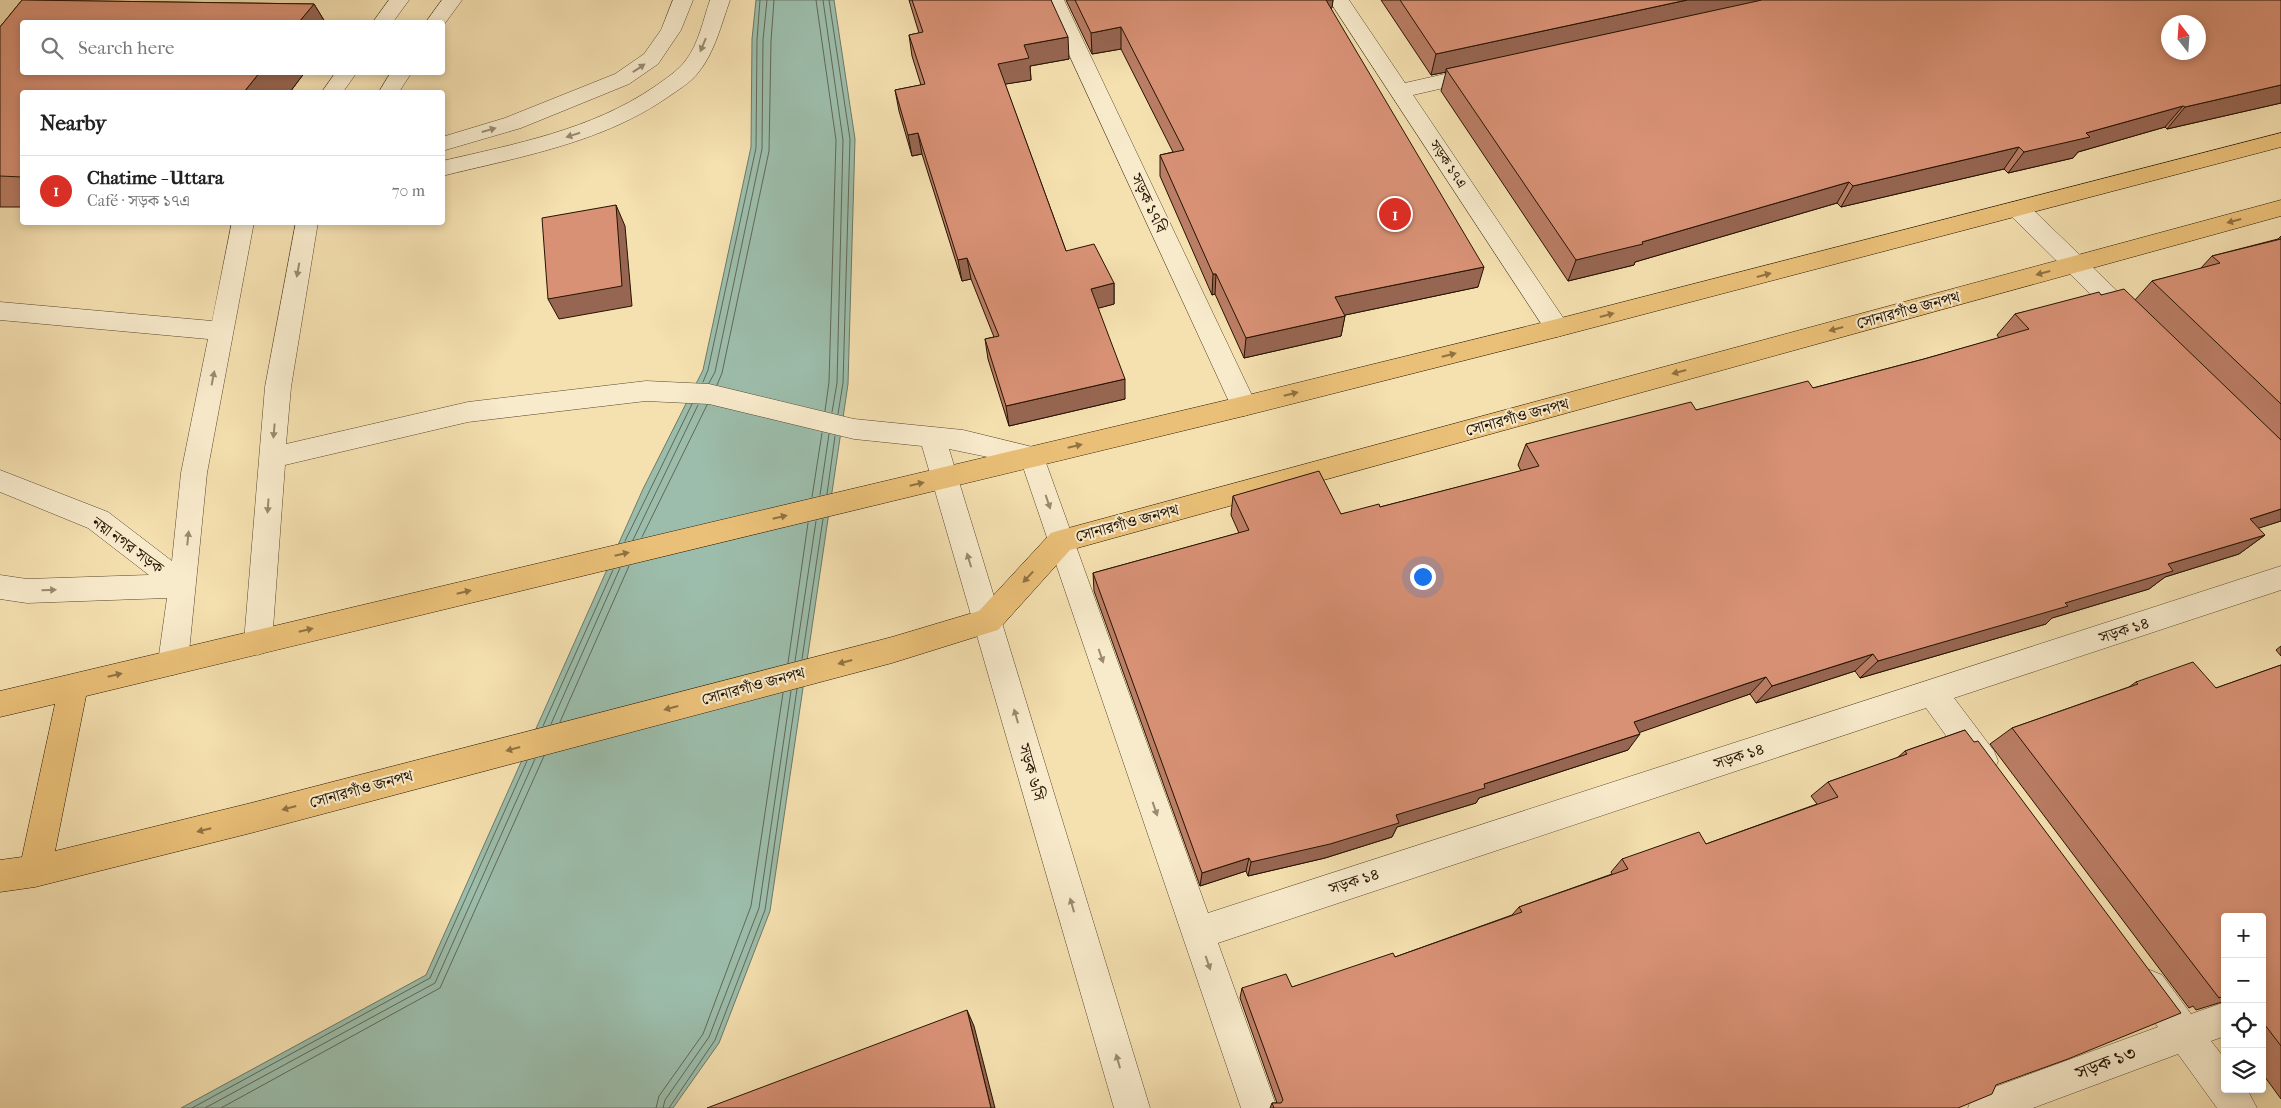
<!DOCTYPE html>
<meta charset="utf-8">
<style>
body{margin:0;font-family:"IM FELL French Canon","Noto Serif Bengali",serif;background:#f6f6f6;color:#222}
.controls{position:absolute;right:15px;bottom:15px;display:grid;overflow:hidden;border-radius:5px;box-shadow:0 2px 8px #0003}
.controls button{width:45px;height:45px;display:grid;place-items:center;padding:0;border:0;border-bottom:1px solid #e0e0e0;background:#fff;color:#222;font:25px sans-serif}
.compass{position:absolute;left:2161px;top:15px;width:45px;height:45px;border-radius:50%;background:#fff;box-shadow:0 2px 8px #0003;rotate:343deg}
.you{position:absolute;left:1422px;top:576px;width:18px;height:18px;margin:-12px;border:4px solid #fff;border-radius:50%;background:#1a73e8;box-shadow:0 0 0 8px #1a73e833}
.badge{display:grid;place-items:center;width:32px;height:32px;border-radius:50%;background:#d93025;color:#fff;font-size:16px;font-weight:700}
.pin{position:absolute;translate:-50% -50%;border:2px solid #fff;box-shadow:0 1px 5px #0006}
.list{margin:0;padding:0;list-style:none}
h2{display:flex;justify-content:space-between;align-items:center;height:65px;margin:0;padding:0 20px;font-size:21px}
h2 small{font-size:16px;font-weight:400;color:#767676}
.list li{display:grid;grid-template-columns:32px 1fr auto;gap:15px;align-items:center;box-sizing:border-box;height:70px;padding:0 20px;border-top:1px solid #e0e0e0}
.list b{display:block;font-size:19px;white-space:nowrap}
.list p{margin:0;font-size:16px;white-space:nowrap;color:#767676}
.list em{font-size:16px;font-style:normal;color:#767676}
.icon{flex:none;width:28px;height:28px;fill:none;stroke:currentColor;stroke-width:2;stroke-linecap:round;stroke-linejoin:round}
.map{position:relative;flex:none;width:2281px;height:1108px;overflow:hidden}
.search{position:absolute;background:#fff;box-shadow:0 2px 8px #0003;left:20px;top:20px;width:425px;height:55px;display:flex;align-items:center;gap:12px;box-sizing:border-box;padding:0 18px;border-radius:5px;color:#767676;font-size:19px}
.panel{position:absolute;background:#fff;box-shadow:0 2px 8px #0003;left:20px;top:90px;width:425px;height:135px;border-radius:5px}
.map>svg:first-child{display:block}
</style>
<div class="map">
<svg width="2281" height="1108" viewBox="0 0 2281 1108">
<rect width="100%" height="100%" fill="#f5e0b0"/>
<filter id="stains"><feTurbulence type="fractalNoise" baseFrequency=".004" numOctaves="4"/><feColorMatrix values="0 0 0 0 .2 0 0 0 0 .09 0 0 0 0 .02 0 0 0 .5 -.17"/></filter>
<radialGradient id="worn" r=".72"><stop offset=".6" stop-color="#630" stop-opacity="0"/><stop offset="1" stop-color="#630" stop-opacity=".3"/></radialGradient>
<!-- water -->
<path fill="#9cbdab" stroke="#6c7967" d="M 756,0 L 834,0 L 855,139 L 848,384 L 770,911 L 719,1043 L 673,1108 L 181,1108 L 426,975 L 643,489 L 703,370 L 751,147 L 752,39 Z"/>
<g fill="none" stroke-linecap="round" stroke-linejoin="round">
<!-- shore -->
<g stroke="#606856" stroke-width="1">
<path d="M 816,0 L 836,140 L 829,382 L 825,411"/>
<path d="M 823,0 L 843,140 L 837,383 L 832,412"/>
<path d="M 829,0 L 850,139 L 843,383 L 838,414"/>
<path d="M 703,382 L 708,370 L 756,148 L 757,40 L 760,0"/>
<path d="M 709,383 L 715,372 L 762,149 L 763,40 L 767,0"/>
<path d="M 717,385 L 722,373 L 769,151 L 771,41 L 774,0"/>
<path d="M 827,494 L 835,436"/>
<path d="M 820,495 L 829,434"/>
<path d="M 812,497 L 822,433"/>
<path d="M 642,537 L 707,405"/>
<path d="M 633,540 L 698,405"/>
<path d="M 625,541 L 692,404"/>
<path d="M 802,659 L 823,519"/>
<path d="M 795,661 L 816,521"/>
<path d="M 788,663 L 808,523"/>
<path d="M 560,722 L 629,566"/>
<path d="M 551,724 L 620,568"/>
<path d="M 543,726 L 613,570"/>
<path d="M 192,1108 L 430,978 L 527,761"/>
<path d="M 205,1108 L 435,983 L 535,759"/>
<path d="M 221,1108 L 440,988 L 544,756"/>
<path d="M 656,1108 L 659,1096 L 703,1034 L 751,906 L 783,693"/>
<path d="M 663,1108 L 665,1100 L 709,1037 L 759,908 L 791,691"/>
<path d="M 669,1108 L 715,1040 L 765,910 L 797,689"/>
</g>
<!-- minor casing -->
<g stroke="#59462c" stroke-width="1">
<g id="minor">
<path d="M 389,0 L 409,0 L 393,22 L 373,22 Z"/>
<path d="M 442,0 L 462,0 L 443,26 L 442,22 L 426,22 Z"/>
<path d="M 673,0 L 693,0 L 681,30 L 658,64 L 629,84 L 521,128 L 442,151 L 442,137 L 505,118 L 615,74 L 644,54 L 661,30 Z"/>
<path d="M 710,0 L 730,0 C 721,25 715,52 698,73 C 690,83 678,90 668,97 C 602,143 519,157 442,176 L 442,161 C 515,144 591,130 654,87 C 665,79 678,71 686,60 C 699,43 703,20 710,0 Z"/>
<path d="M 1044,0 L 1064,0 L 1257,406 L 1253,413 L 1244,416 L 1235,413 L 1231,406 Z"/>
<path d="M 1329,0 L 1349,0 L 1405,83 L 1480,66 L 1487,68 L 1490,73 L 1487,78 L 1413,95 L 1566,322 L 1569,328 L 1566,334 L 1557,337 L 1548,334 Z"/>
<path d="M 336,72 L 357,72 L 343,92 L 322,92 Z"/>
<path d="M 391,72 L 412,72 L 399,92 L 379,92 Z"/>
<path d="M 2018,201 L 2026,203 L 2141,314 L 2144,320 L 2141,326 L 2132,329 L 2123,326 L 2010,215 L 2007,209 L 2010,203 Z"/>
<path d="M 232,222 L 254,222 L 207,473 L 188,662 L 183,671 L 173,675 L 163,671 L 158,662 L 167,598 L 27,603 L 0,599 L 0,575 L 27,579 L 149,575 L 88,528 L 0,492 L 0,470 L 108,512 L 172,561 L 181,473 L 208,339 L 0,320 L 0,302 L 212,321 Z"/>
<path d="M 296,222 L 318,222 L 291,387 L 286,444 L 468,402 L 646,381 L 709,384 L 854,419 L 963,430 L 1041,449 L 1208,913 L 2281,566 L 2281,590 L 1954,698 L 1994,751 L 1998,761 L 1994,771 L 1983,775 L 1972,771 L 1926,708 L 1218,943 L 1277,1108 L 1241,1108 L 1022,464 L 949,449 L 1150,1108 L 1114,1108 L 922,446 L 854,439 L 709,404 L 646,401 L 468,422 L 285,465 L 272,642 L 268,651 L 258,655 L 248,651 L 244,642 L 265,387 Z"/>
<path d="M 2150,970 L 2162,975 L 2191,1014 L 2225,1002 L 2225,1036 L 2211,1041 L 2225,1059 L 2225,1089 L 2247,1089 L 2257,1108 L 2217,1108 L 2178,1054 L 2033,1108 L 1968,1108 L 1973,1095 L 2158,1027 L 2138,999 L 2133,987 L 2138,975 Z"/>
</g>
</g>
<!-- major casing -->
<g stroke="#251300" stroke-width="1">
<path id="major" d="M 2281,133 L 2281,147 L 1557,337 L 1244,416 L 86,696 L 55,851 L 251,803 L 892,637 L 979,611 L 1051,533 L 1061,530 L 2281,200 L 2281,216 L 1070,550 L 998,630 L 988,633 L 892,663 L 251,833 L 35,887 L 0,892 L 0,860 L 22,857 L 55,704 L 0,717 L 0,691 L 1244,396 L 1557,319 Z"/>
</g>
<!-- minor -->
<use href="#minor" fill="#f8ebcc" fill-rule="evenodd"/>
<!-- major -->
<use href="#major" fill="#eac078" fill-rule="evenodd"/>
</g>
<!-- wall -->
<g fill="#ba7d65" stroke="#251300">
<path d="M 22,0 L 314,4 L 325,22 L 22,22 L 22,72 L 305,72 L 290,92 L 22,92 L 22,207 L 0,207 L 0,27 Z"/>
<path d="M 909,0 L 1051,0 L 1069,59 L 1030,66 L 1031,80 L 1005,84 L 1066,251 L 1114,283 L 1114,304 L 1098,308 L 1125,399 L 1009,426 L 988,359 L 985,339 L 994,337 L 971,279 L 962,281 L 922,154 L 912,156 L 899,111 L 895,90 L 921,85 L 912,56 L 909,35 L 919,33 Z"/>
<path d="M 1066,0 L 1333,0 L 1331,9 L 1478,287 L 1345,315 L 1341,336 L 1244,358 L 1215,294 L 1212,295 L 1160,176 L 1160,155 L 1173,152 L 1121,49 L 1092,54 Z"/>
<path d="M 1381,0 L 2281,0 L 2281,103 L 2167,129 L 2165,127 L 2078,152 L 2073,158 L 2008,173 L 2004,169 L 1841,207 L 1837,203 L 1635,262 L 1634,265 L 1568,281 L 1441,91 L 1446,72 L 1431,75 Z"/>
<path d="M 2281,236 L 2281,521 L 2258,528 L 2265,535 L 2239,554 L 2165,577 L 2149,589 L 2052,618 L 2046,624 L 1860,678 L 1855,671 L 1756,703 L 1750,694 L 1639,732 L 1628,750 L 1479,798 L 1476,803 L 1397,827 L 1392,837 L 1325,858 L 1248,876 L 1246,871 L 1200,886 L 1094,591 L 1093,573 L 1239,533 L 1231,515 L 1233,496 L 1341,514 L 1380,507 L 1521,471 L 1518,465 L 1526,444 L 1696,410 L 1813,388 L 1924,359 L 1999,338 L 1997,335 L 2015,314 L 2101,295 L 2135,300 L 2152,281 L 2200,269 L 2212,256 L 2278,239 Z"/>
<path d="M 2281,646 L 2281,656 L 2276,650 Z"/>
<path d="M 2281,665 L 2281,1099 L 2262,1073 L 2262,917 L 2225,917 L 2225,1001 L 2196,1010 L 2193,1006 L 2189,1008 L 1990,744 L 2012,728 L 2129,687 L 2136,682 L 2216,688 Z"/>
<path d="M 1965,730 L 1996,1085 L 1958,1108 L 1270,1108 L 1272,1103 L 1277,1103 L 1240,998 L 1242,988 L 1292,987 L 1395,957 L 1512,915 L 1519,907 L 1612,874 L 1611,872 L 1622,859 L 1706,844 L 1817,804 L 1811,796 L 1828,782 L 1897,758 L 1905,751 Z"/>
</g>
<!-- shaded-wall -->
<g fill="#976652" stroke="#251300">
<path d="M 1322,0 L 1333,0 L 1332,8 L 1320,16 Z"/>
<path d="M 1687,0 L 1778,0 L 1446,69 L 1446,72 L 1431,75 L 1436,54 Z"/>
<path d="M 314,4 L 325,22 L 299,22 Z"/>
<path d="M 1121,27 L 1121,49 L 1092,54 L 1091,33 Z"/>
<path d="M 1068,37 L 1069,59 L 1030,66 L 1031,80 L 1000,85 L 998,64 L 1024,45 Z"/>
<path d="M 260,72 L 305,72 L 290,92 L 244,92 Z"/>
<path d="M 2281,85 L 2281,103 L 2167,129 L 2185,107 Z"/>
<path d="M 2183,106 L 2165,127 L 2078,152 L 2073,158 L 2008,173 L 2024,152 L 2086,133 Z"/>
<path d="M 918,133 L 922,154 L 912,156 L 908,135 Z"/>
<path d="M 2019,147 L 2004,169 L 1841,207 L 1853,186 Z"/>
<path d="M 1849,182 L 1837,203 L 1635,262 L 1634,265 L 1568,281 L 1576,260 L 1642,242 Z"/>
<path d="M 616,205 L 625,226 L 632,306 L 559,319 L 548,299 Z"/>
<path d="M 967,258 L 971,279 L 962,281 L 958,260 Z"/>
<path d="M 1484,267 L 1478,287 L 1331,318 L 1335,297 Z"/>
<path d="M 1213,274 L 1216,274 L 1215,294 L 1212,295 Z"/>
<path d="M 1114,283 L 1114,304 L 1092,310 L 1091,289 Z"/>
<path d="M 1345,316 L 1341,336 L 1244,358 L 1246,338 Z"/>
<path d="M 1125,379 L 1125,399 L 1009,426 L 1006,406 Z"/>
<path d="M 2281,509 L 2281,521 L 2225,539 L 2250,519 Z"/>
<path d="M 2265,535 L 2239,554 L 2165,577 L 2149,589 L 2052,618 L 2046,624 L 1860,678 L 1878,661 L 2065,603 L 2168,564 Z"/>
<path d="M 1873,654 L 1855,671 L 1756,703 L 1772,686 Z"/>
<path d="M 1766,677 L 1750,694 L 1621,739 L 1634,722 Z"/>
<path d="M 1640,734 L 1628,750 L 1479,798 L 1476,803 L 1397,827 L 1392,837 L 1325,858 L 1248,876 L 1251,862 L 1396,815 L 1484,784 Z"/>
<path d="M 1249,858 L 1246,871 L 1200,886 L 1202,873 Z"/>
<path d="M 967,1010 L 974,1026 L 995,1108 L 991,1108 Z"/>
</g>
<!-- building -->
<g fill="#d89175" stroke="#251300" fill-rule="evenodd">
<path d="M 22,0 L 314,4 L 299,22 L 22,22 L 22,72 L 260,72 L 244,92 L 22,92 L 22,177 L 0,176 L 0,27 Z"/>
<path d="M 912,0 L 1051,0 L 1068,37 L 1024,45 L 1029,58 L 998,64 L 1066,251 L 1094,244 L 1114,283 L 1091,289 L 1125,379 L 1006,406 L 985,339 L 999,336 L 967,258 L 958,260 L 918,133 L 908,135 L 895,90 L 925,84 L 909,35 L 923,32 Z"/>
<path d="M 1075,0 L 1326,0 L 1484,267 L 1335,297 L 1345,316 L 1246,338 L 1216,274 L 1213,274 L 1160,155 L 1184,150 L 1121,27 L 1091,33 Z"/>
<path d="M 1400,0 L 1687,0 L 1436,54 Z"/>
<path d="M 1762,0 L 2281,0 L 2281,85 L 2185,107 L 2183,106 L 2086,133 L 2090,137 L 2024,152 L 2019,147 L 1853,186 L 1849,182 L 1642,242 L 1643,244 L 1576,260 L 1446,69 ZM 2168,22 L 2198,22 L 2198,52 L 2168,52 Z"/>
<path d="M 616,205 L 622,286 L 548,299 L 542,218 Z"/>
<path d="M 2281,239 L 2281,404 L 2152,281 L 2220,263 L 2212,256 Z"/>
<path d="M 2124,289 L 2281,440 L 2281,509 L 2250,519 L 2265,535 L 2168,564 L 2173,571 L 2065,603 L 2068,606 L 1878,661 L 1873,654 L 1772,686 L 1766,677 L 1634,722 L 1640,734 L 1484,784 L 1485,788 L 1396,815 L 1399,823 L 1330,844 L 1251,862 L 1249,858 L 1202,873 L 1093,573 L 1249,530 L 1233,496 L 1319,471 L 1341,514 L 1379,504 L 1380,507 L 1539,466 L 1526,444 L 1691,402 L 1696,410 L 1808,381 L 1813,388 L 1924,359 L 2029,329 L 2015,314 L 2099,292 L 2101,295 Z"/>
<path d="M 2193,662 L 2216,688 L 2281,665 L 2281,1046 L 2262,1021 L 2262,917 L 2225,917 L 2225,998 L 2223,996 L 2219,998 L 2012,728 L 2138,684 L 2136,682 Z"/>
<path d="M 1965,730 L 1974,742 L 1978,741 L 2181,1013 L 2068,1059 L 1996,1085 L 1992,1094 L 1958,1108 L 1274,1108 L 1272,1103 L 1281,1103 L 1283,1100 L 1242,988 L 1286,974 L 1292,987 L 1393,953 L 1395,957 L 1522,912 L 1519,907 L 1628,869 L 1622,859 L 1699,832 L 1706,844 L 1838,797 L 1828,782 L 1907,754 L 1905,751 Z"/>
<path d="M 967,1010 L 991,1108 L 707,1108 Z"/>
</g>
<!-- one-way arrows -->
<defs><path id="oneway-solid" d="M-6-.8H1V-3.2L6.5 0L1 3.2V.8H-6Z" transform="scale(1.25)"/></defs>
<g fill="#998a70">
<use href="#oneway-solid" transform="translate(703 45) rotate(113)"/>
<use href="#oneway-solid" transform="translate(639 68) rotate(-34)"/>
<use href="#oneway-solid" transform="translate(489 130) rotate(-16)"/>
<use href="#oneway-solid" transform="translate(573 135) rotate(162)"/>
<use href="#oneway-solid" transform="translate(298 270) rotate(100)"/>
<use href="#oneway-solid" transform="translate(213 378) rotate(-79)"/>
<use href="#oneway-solid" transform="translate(274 431) rotate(95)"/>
<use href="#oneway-solid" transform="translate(1048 502) rotate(71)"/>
<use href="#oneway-solid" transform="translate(268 506) rotate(94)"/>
<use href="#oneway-solid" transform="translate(188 538) rotate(-84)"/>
<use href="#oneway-solid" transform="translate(969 560) rotate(-107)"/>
<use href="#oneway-solid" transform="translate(49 590) rotate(-2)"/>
<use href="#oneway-solid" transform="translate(1101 656) rotate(71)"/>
<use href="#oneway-solid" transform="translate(1016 716) rotate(-106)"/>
<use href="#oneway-solid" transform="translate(1155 809) rotate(71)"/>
<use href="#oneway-solid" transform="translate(1072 905) rotate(-106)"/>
<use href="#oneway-solid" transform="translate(1208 963) rotate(71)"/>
<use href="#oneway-solid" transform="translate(1118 1061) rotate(-106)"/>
</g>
<g fill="#917242">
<use href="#oneway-solid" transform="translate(2234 221) rotate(165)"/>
<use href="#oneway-solid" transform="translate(2043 273) rotate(165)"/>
<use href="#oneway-solid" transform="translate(1764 275) rotate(-15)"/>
<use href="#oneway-solid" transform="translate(1607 315) rotate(-15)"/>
<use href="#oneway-solid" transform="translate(1836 329) rotate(165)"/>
<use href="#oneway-solid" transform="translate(1449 355) rotate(-14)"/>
<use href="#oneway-solid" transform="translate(1679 372) rotate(165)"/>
<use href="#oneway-solid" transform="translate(1291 394) rotate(-14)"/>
<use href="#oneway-solid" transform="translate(1075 446) rotate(-13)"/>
<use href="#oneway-solid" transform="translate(917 484) rotate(-13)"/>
<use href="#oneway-solid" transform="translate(780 517) rotate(-13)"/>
<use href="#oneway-solid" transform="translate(622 554) rotate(-13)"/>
<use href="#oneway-solid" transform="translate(1028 577) rotate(133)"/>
<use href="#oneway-solid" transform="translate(464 592) rotate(-13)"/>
<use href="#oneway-solid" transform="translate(306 630) rotate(-13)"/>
<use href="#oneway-solid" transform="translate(845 662) rotate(165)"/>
<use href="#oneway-solid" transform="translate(115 675) rotate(-13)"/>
<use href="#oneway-solid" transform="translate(671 708) rotate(165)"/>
<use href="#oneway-solid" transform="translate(513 749) rotate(165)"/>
<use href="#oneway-solid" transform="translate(289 808) rotate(165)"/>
<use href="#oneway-solid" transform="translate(204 830) rotate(166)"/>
</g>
<g text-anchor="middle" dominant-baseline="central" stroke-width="4" stroke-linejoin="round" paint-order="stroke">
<!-- far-street labels -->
<g font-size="14" fill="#251300" stroke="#f8ebcc">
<text transform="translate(1448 164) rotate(56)">সড়ক ১৭এ</text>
</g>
<!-- street labels -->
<g font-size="16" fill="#251300" stroke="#f8ebcc">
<text transform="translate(1149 203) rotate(65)">সড়ক ১৭বি</text>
<text transform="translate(1908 310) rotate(-15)">সোনারগাঁও জনপথ</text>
<text transform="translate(1517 417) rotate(-15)">সোনারগাঁও জনপথ</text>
<text transform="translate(1127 523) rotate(-15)">সোনারগাঁও জনপথ</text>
<text transform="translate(128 545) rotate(36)">নয়া নগর সড়ক</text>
<text transform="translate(2124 630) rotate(-18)">সড়ক ১৪</text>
<text transform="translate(753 686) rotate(-15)">সোনারগাঁও জনপথ</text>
<text transform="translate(1739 756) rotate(-18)">সড়ক ১৪</text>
<text transform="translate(1032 772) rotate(74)">সড়ক ৬সি</text>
<text transform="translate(361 789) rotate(-15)">সোনারগাঁও জনপথ</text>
<text transform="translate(1354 881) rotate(-18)">সড়ক ১৪</text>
</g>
<!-- near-street labels -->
<g font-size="19" fill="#251300" stroke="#f8ebcc">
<text transform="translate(2106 1063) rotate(-21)">সড়ক ১৩</text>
</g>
</g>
<rect width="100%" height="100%" filter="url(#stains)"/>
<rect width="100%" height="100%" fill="url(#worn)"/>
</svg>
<div class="controls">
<button>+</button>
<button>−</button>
<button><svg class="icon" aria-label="locate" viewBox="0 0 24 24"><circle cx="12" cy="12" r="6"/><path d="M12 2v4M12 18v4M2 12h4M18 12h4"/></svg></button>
<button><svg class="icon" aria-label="layers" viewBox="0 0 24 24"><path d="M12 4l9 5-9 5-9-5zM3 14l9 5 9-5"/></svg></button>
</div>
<svg class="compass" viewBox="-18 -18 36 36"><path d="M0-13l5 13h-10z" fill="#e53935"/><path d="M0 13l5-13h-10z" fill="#767676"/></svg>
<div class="you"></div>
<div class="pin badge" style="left:1395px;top:214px">1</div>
<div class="search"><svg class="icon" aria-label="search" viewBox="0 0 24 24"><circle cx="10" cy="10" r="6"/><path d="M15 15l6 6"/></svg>Search here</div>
<section class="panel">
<h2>Nearby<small></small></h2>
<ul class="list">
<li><span class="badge">1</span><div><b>Chatime - Uttara</b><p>Café · সড়ক ১৭এ</p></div><em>70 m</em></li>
</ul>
</section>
</div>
